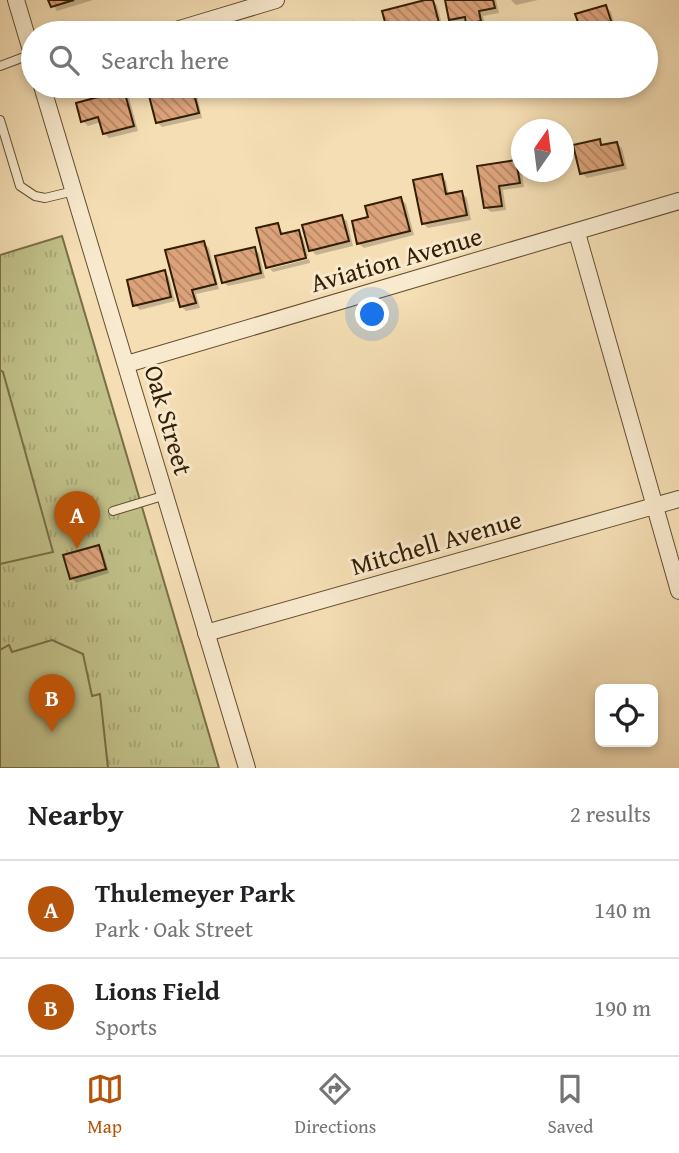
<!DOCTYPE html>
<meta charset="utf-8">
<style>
body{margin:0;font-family:"Gentium Book Plus",serif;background:#f6f6f6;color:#202124}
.controls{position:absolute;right:21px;bottom:21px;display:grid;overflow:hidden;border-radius:10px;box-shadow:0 4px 10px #0003}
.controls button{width:63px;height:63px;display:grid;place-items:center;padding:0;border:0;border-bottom:2px solid #e0e0e0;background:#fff;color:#202124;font:35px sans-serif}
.compass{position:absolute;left:511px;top:119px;width:63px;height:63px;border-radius:50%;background:#fff;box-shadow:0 4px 10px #0003;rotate:14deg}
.you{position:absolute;left:373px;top:315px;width:24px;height:24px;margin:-18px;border:5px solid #fff;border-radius:50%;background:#1a73e8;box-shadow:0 0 0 10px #1a73e833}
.badge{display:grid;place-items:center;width:46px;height:46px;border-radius:50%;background:#b45309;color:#fff;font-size:23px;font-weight:700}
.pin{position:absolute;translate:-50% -58px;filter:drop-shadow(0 2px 4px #0008)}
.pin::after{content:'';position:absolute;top:37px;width:24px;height:21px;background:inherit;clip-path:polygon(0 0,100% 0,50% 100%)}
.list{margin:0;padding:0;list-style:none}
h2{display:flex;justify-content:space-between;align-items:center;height:91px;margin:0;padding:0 28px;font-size:30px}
h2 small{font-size:23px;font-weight:400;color:#757577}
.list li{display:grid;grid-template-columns:46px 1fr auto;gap:21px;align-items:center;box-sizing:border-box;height:98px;padding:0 28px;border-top:2px solid #e0e0e0}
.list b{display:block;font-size:26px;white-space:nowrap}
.list p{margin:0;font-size:23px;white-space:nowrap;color:#757577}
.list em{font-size:23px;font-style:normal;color:#757577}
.icon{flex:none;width:38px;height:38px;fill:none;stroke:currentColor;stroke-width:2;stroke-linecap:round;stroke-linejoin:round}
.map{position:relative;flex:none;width:679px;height:768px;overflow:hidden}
.search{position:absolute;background:#fff;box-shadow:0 4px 10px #0003;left:21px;right:21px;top:21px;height:77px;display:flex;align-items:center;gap:18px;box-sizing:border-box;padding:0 24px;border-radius:38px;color:#757577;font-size:26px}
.sheet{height:287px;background:#fff}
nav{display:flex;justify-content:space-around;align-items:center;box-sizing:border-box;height:98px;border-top:2px solid #e0e0e0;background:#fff;font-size:19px;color:#757577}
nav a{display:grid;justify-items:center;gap:4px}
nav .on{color:#b45309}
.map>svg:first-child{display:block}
</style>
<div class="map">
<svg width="679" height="768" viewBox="0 0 679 768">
<defs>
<pattern id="grass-tufts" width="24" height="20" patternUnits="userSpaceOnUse" patternTransform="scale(1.75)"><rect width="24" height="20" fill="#c1c089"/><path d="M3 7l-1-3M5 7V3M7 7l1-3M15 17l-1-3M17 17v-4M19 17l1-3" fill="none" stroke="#a6a575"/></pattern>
<pattern id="building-back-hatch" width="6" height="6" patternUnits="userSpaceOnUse" patternTransform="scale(1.75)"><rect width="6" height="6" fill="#dca37b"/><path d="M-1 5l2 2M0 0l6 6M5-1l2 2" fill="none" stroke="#b38463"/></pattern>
</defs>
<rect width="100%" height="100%" fill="#f5deb4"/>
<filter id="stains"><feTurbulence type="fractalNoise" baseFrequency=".00286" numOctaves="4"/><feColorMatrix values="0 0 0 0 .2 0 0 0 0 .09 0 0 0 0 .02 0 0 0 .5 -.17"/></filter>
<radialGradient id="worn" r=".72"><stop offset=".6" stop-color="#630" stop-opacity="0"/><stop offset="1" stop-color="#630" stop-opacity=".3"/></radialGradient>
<!-- grass -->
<path fill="url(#grass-tufts)" stroke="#7a6e46" stroke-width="2" d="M 62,236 L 219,768 L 0,768 L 0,255 Z"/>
<!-- pitch -->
<g fill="#c1c089" stroke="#7a6e46" stroke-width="2">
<path d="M 0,370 L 3,372 L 53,552 L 0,564 Z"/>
<path d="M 52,640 L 83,654 L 92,696 L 100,694 L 108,768 L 0,768 L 0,650 L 9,645 L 12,652 Z"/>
</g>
<!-- shadow -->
<g fill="#0003">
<path d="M 50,0 L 93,0 L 57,11 Z"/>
<path d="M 432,0 L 437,5 L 443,28 L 422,33 L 390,33 L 385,12 Z"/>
<path d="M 446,0 L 496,0 L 499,13 L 483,16 L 485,25 L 472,28 L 467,22 L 455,24 L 450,19 Z"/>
<path d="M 511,0 L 538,0 L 516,5 Z"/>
<path d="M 606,7 L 611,12 L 616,29 L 602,33 L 584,33 L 578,16 Z"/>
<path d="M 162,86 L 195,86 L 202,118 L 162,127 L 157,122 L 149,89 Z"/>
<path d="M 209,86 L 258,86 L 258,87 L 215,94 Z"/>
<path d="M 124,92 L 129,97 L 138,131 L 109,138 L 104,133 L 101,122 L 88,126 L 83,121 Z"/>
<path d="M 599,141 L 604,146 L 617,144 L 622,148 L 627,169 L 587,178 L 582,173 Z"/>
<path d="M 516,162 L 521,167 L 524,187 L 503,190 L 506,210 L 491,212 L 486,208 L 479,168 Z"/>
<path d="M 441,176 L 446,181 L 449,196 L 462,193 L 467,198 L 471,220 L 428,228 L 423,223 Z"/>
<path d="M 401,199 L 406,204 L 414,235 L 364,248 L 359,244 L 354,222 L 370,218 Z"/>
<path d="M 342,217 L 347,221 L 353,246 L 316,255 L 311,250 Z"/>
<path d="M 277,225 L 284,235 L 298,232 L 303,237 L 308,256 L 268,266 L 268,268 L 268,267 Z"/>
<path d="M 204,243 L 209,248 L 219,289 L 196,294 L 200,308 L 186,311 L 181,306 Z"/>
<path d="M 254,249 L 259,253 L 265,278 L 228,286 L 223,282 Z"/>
<path d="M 309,259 L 310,263 L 273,272 L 270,269 Z"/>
<path d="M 164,272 L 169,277 L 175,301 L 140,310 L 135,305 Z"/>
<path d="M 98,547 L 103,552 L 109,573 L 76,583 L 72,578 Z"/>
</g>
<!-- building -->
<g fill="url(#building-back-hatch)" stroke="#331d03" stroke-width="2">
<path d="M 48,0 L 74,0 L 51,7 Z"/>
<path d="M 425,0 L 433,0 L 439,23 L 416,29 L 417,33 L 388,33 L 382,11 Z"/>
<path d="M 445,0 L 493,0 L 495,8 L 479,11 L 481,21 L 466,24 L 465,17 L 449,20 Z"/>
<path d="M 606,5 L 612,24 L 582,33 L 575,14 Z"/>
<path d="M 352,22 L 356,33 L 323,33 L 323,32 Z"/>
<path d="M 271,23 L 273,33 L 253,33 L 252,27 Z"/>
<path d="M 154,86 L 192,86 L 199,113 L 156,123 L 147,88 Z"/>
<path d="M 207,86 L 237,86 L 208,90 Z"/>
<path d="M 124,90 L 134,126 L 103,134 L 98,117 L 81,122 L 76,103 Z"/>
<path d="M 600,139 L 601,145 L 617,142 L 623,165 L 580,174 L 573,145 Z"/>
<path d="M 516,160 L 520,183 L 499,186 L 502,206 L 484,208 L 477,166 Z"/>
<path d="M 442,174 L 446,194 L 462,191 L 467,215 L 422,224 L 413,180 Z"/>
<path d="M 401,197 L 410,231 L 357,244 L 352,221 L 368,217 L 365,206 Z"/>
<path d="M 342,215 L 349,241 L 309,251 L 302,225 Z"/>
<path d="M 278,223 L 281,234 L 299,230 L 306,258 L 266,268 L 256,228 Z"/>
<path d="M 204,241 L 216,284 L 192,290 L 196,303 L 180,307 L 165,250 Z"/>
<path d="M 255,247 L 261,273 L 222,283 L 215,256 Z"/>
<path d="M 165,270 L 171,297 L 133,306 L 127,280 Z"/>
<path d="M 99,545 L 106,569 L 70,579 L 63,555 Z"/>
</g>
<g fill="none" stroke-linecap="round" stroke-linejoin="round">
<!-- lane casing -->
<g stroke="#644d2f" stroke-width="10">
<g id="lane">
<path d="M 0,66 L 32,54"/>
<path d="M 0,120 L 20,186 L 35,196 L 45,198 L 74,191"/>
<path d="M 113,511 L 166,495"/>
</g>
</g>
<!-- street casing -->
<g stroke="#644d2f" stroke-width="18">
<g id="street">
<path d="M 16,0 L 33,57"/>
<path d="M 166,33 L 276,0"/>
<path d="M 42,86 L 247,768"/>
<path d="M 577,233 L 679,591"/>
<path d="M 127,364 L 679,201"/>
<path d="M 206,633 L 679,499"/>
</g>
</g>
<!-- lane -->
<use href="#lane" stroke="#f8eace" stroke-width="8"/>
<!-- street -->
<use href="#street" stroke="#f8eace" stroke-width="16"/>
</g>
<g text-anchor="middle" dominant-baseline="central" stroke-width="6" stroke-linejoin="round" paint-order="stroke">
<!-- street labels -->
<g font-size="26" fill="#331d03" stroke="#f8eace">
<text transform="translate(396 259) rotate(-16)">Aviation Avenue</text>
<text transform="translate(169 420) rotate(74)">Oak Street</text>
<text transform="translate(436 542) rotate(-16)">Mitchell Avenue</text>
</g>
</g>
<rect width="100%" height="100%" filter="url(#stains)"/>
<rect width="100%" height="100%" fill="url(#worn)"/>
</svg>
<div class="controls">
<button><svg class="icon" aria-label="locate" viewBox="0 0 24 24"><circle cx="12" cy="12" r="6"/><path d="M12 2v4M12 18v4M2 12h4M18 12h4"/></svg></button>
</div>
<svg class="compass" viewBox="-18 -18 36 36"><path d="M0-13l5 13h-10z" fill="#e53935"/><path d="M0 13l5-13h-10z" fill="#757577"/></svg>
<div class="you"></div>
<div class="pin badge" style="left:77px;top:549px">A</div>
<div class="pin badge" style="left:52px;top:732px">B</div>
<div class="search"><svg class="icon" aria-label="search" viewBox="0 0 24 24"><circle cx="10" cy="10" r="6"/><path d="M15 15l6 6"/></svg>Search here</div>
</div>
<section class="sheet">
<h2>Nearby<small>2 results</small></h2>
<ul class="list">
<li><span class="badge">A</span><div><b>Thulemeyer Park</b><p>Park · Oak Street</p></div><em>140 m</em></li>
<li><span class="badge">B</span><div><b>Lions Field</b><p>Sports</p></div><em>190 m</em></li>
</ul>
</section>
<nav>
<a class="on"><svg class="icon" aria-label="map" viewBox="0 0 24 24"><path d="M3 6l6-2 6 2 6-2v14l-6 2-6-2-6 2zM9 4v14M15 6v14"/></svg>Map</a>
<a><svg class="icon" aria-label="directions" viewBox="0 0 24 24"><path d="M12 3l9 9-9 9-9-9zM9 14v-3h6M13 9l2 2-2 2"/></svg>Directions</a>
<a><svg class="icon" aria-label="saved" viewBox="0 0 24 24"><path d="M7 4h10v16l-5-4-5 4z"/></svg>Saved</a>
</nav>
